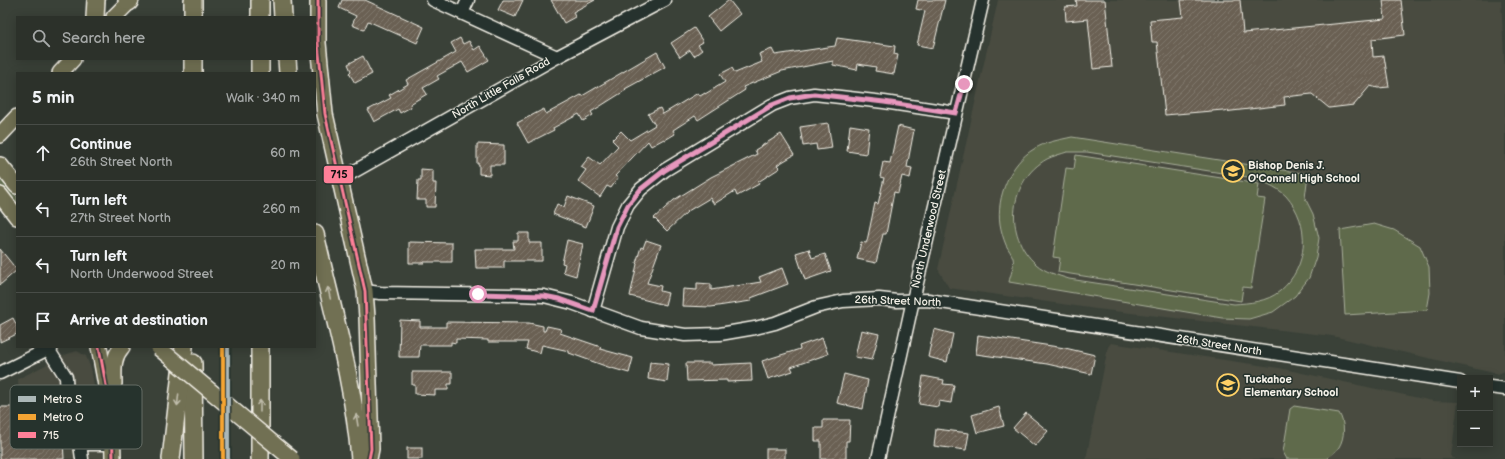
<!DOCTYPE html>
<meta charset="utf-8">
<style>
body{margin:0;font-family:"Balsamiq Sans",sans-serif;background:#343932;color:#f1f3f6}
.controls{position:absolute;right:12px;bottom:12px;display:grid;overflow:hidden;border-radius:0px;box-shadow:0 2px 10px #0003}
.controls button{width:36px;height:36px;display:grid;place-items:center;padding:0;border:0;border-bottom:1px solid #484c47;background:#2c312a;color:#f1f3f6;font:20px sans-serif}
.stop{position:absolute;width:12px;height:12px;margin:-9px;border:3px solid #e797bd;border-radius:50%;background:#fff}
.stop.end{background:#e797bd;border-color:#fff;box-shadow:0 1px 4px #0008}
.list{margin:0;padding:0;list-style:none}
h2{display:flex;justify-content:space-between;align-items:center;height:52px;margin:0;padding:0 16px;font-size:17px}
h2 small{font-size:13px;font-weight:400;color:#a6a9a8}
.list li{display:grid;grid-template-columns:26px 1fr auto;gap:12px;align-items:center;box-sizing:border-box;height:56px;padding:0 16px;border-top:1px solid #484c47}
.list b{display:block;font-size:15px;white-space:nowrap}
.list p{margin:0;font-size:13px;white-space:nowrap;color:#a6a9a8}
.list em{font-size:13px;font-style:normal;color:#a6a9a8}
.icon{flex:none;width:22px;height:22px;fill:none;stroke:currentColor;stroke-width:2;stroke-linecap:round;stroke-linejoin:round}
.map{position:relative;flex:none;width:1505px;height:459px;overflow:hidden}
.search{position:absolute;background:#2c312a;box-shadow:0 2px 10px #0003;left:16px;top:16px;width:300px;height:44px;display:flex;align-items:center;gap:10px;box-sizing:border-box;padding:0 14px;border-radius:0px;color:#a6a9a8;font-size:15px}
.panel{position:absolute;background:#2c312a;box-shadow:0 2px 10px #0003;left:16px;top:72px;width:300px;height:276px;border-radius:0px}
.map>svg:first-child{display:block}
</style>
<div class="map">
<svg width="1505" height="459" viewBox="0 0 1505 459">
<defs>
<pattern id="building-hatch" width="6" height="6" patternUnits="userSpaceOnUse"><rect width="6" height="6" fill="#6a6153"/><path d="M-1 1l2-2M0 6l6-6M5 7l2-2" fill="none" stroke="#80786c"/></pattern>
</defs>
<rect width="100%" height="100%" fill="#3a4138"/>
<filter id="ink" filterUnits="userSpaceOnUse"><feTurbulence type="fractalNoise" baseFrequency=".025" numOctaves="2"/><feDisplacementMap in="SourceGraphic" scale="8" xChannelSelector="R" yChannelSelector="G"/><feConvolveMatrix kernelMatrix="1 2 1 2 8 2 1 2 1" color-interpolation-filters="sRGB"/></filter>
<g filter="url(#ink)">
<!-- built -->
<g fill="#484b40">
<path d="M 998,0 L 1501,0 L 1505,74 L 1505,371 L 1498,374 L 1332,336 L 1096,309 L 949,288 L 938,269 Z"/>
<path d="M 1111,343 L 1279,368 L 1433,401 L 1458,402 L 1451,457 L 1456,459 L 1086,459 L 1108,347 Z"/>
<path d="M 77,351 L 86,356 L 91,369 L 94,385 L 104,459 L 21,459 L 18,379 L 67,354 Z"/>
</g>
<!-- grass -->
<g fill="#5e6a4b" stroke="#a9ae9a" fill-rule="evenodd">
<path d="M 1072,137 L 1308,174 L 1305,198 L 1313,214 L 1319,238 L 1316,257 L 1309,278 L 1295,296 L 1273,312 L 1249,319 L 1222,318 L 1009,282 C 1010,276 1015,265 1013,258 C 1012,254 1008,249 1006,245 C 1003,238 1001,230 1000,224 C 996,197 1010,163 1034,149 C 1045,142 1059,140 1072,137 ZM 1067,152 L 1087,152 L 1248,177 C 1262,181 1276,186 1286,196 C 1311,224 1309,267 1280,291 C 1267,302 1249,303 1234,304 L 1069,279 C 1057,275 1045,272 1036,264 C 1003,235 1009,180 1047,159 C 1053,156 1061,154 1067,152 Z"/>
<path d="M 1076,155 L 1259,184 L 1257,198 L 1265,199 L 1251,288 L 1243,287 L 1241,301 L 1058,272 L 1060,258 L 1053,257 L 1066,168 L 1074,169 Z"/>
<path d="M 0,177 L 17,197 L 17,210 L 0,189 Z"/>
<path d="M 1374,224 L 1394,230 L 1420,246 L 1429,267 L 1430,293 L 1427,310 L 1345,315 L 1340,230 Z"/>
<path d="M 1294,406 L 1339,413 C 1345,423 1345,437 1339,447 C 1336,452 1330,455 1327,459 L 1287,459 L 1283,452 L 1290,409 Z"/>
</g>
<!-- building -->
<g fill="url(#building-hatch)" stroke="#f4f1e8">
<path d="M 342,0 L 365,0 L 424,27 L 417,43 L 368,21 L 364,30 L 352,25 L 356,16 L 339,8 Z"/>
<path d="M 503,0 L 523,0 L 515,17 L 498,10 Z"/>
<path d="M 551,0 L 595,0 L 573,12 L 575,17 L 564,23 Z"/>
<path d="M 729,0 L 740,14 L 719,31 L 708,17 Z"/>
<path d="M 918,0 L 945,0 L 933,48 L 917,45 L 925,11 L 916,9 Z"/>
<path d="M 1076,0 L 1105,0 L 1112,67 L 1093,69 L 1088,19 L 1066,21 L 1065,7 L 1077,6 Z"/>
<path d="M 1181,0 L 1240,0 L 1243,33 L 1385,19 L 1383,0 L 1401,0 L 1405,35 L 1372,39 L 1373,57 L 1384,56 L 1389,87 L 1378,88 L 1370,86 L 1354,105 L 1329,108 L 1312,94 L 1284,97 L 1285,105 L 1223,112 L 1223,110 L 1165,115 L 1157,42 L 1152,42 L 1150,20 L 1183,17 Z"/>
<path d="M 694,28 L 703,42 L 698,45 L 702,50 L 694,56 L 690,50 L 680,57 L 671,43 Z"/>
<path d="M 460,38 L 463,44 L 469,41 L 474,50 L 480,46 L 489,60 L 468,72 L 462,62 L 437,76 L 439,79 L 423,88 L 427,94 L 410,104 L 411,107 L 400,113 L 398,109 L 374,122 L 368,110 L 391,98 L 389,95 L 408,84 L 406,80 L 456,52 L 451,43 Z"/>
<path d="M 837,38 L 895,46 L 894,54 L 898,55 L 894,74 L 875,71 L 876,67 L 858,64 L 857,70 L 833,65 L 833,61 L 782,71 L 743,87 L 745,90 L 698,120 L 695,116 L 673,130 L 675,134 L 665,140 L 664,139 L 651,146 L 648,141 L 615,176 L 618,178 L 611,188 L 607,186 L 600,197 L 578,181 L 586,170 L 581,167 L 589,157 L 600,165 L 618,146 L 612,140 L 621,131 L 630,140 L 655,125 L 648,114 L 660,108 L 663,114 L 698,93 L 700,96 L 705,93 L 705,94 L 725,82 L 720,74 L 732,68 L 735,73 L 762,62 L 759,54 L 772,49 L 775,55 L 835,46 Z"/>
<path d="M 657,52 L 665,67 L 625,89 L 626,90 L 591,112 L 593,115 L 583,121 L 579,114 L 553,128 L 554,130 L 528,143 L 517,123 L 544,109 L 546,114 L 581,95 L 582,96 Z"/>
<path d="M 363,56 L 372,74 L 355,83 L 349,73 L 351,71 L 348,64 Z"/>
<path d="M 828,123 L 832,148 L 817,150 L 816,144 L 803,146 L 800,127 Z"/>
<path d="M 850,125 L 869,128 L 866,154 L 847,151 Z"/>
<path d="M 898,126 L 914,130 L 907,167 L 912,168 L 910,178 L 902,176 L 898,193 L 894,192 L 886,234 L 883,234 L 876,263 L 857,259 L 861,242 L 866,243 L 867,241 L 875,203 L 878,204 L 884,178 L 880,177 L 883,162 L 890,163 Z"/>
<path d="M 781,134 L 794,155 L 777,165 L 780,168 L 758,182 L 759,184 L 737,196 L 735,191 L 714,204 L 710,198 L 688,211 L 667,231 L 654,218 L 674,200 L 711,177 L 757,154 L 755,150 Z"/>
<path d="M 477,144 L 504,145 L 504,165 L 490,165 L 490,175 L 479,174 L 479,164 L 477,164 Z"/>
<path d="M 421,169 L 433,170 L 433,183 L 436,183 L 435,207 L 426,207 L 426,200 L 417,200 L 418,180 L 421,180 Z"/>
<path d="M 568,196 L 594,206 L 586,227 L 553,214 L 557,204 L 564,207 Z"/>
<path d="M 518,233 L 529,233 L 529,243 L 542,243 L 542,261 L 504,261 L 504,268 L 476,268 L 475,249 L 514,249 L 513,241 L 518,241 Z"/>
<path d="M 567,240 L 583,244 L 576,276 L 563,272 L 565,264 L 562,263 Z"/>
<path d="M 646,240 L 661,245 L 647,283 L 661,286 L 660,291 L 668,293 L 665,305 L 630,296 L 637,264 L 636,263 L 641,247 L 643,248 Z"/>
<path d="M 409,242 L 452,243 L 452,262 L 424,262 L 424,263 L 409,263 Z"/>
<path d="M 0,249 L 17,270 L 0,285 Z"/>
<path d="M 809,249 L 812,258 L 825,254 L 831,271 L 805,280 L 796,253 Z"/>
<path d="M 782,268 L 788,284 L 751,298 L 751,301 L 711,307 L 682,306 L 683,289 L 697,290 L 697,283 L 711,284 L 711,290 L 761,282 L 759,277 Z"/>
<path d="M 13,318 L 17,326 L 17,334 L 0,342 L 0,325 Z"/>
<path d="M 400,320 L 420,321 L 420,327 L 446,327 L 446,322 L 529,323 L 543,326 L 543,331 L 545,331 L 547,326 L 561,329 L 560,333 L 601,347 L 600,349 L 633,358 L 629,373 L 608,367 L 569,353 L 569,351 L 542,345 L 540,353 L 526,349 L 528,342 L 488,342 L 488,340 L 456,339 L 456,343 L 451,342 L 451,345 L 420,345 L 419,357 L 399,357 Z"/>
<path d="M 934,329 L 953,334 L 947,362 L 928,357 Z"/>
<path d="M 861,330 L 879,334 L 872,360 L 855,357 Z"/>
<path d="M 978,335 L 1065,348 L 1095,355 L 1091,374 L 1047,364 L 976,354 Z"/>
<path d="M 822,338 L 828,354 L 791,367 L 793,371 L 768,379 L 762,361 L 800,349 L 799,346 Z"/>
<path d="M 650,362 L 669,364 L 667,382 L 648,379 Z"/>
<path d="M 686,363 L 711,363 L 711,365 L 751,363 L 752,381 L 727,382 L 727,380 L 687,381 Z"/>
<path d="M 412,372 L 452,372 L 452,384 L 448,384 L 448,390 L 435,390 L 435,395 L 415,394 L 415,385 L 412,385 Z"/>
<path d="M 844,374 L 868,380 L 863,409 L 837,403 Z"/>
<path d="M 923,376 L 944,380 L 943,384 L 954,385 L 951,403 L 939,401 L 938,407 L 919,404 Z"/>
<path d="M 38,398 L 56,398 L 57,440 L 63,440 L 64,459 L 0,459 L 0,407 L 14,407 L 16,441 L 38,440 Z"/>
<path d="M 999,407 L 1004,426 L 977,433 L 972,415 Z"/>
<path d="M 1026,413 L 1048,431 L 1035,446 L 1013,428 Z"/>
<path d="M 823,420 L 850,420 L 849,441 L 846,441 L 846,459 L 821,459 L 821,441 L 815,441 L 815,428 L 823,428 Z"/>
<path d="M 936,429 L 969,433 L 966,450 L 934,446 Z"/>
<rect x="407" y="448" width="15" height="11"/>
<rect x="766" y="449" width="19" height="10"/>
</g>
<g fill="none" stroke-linecap="round" stroke-linejoin="round">
<!-- minor casing -->
<g stroke="#f4f1e8" stroke-width="15">
<g id="minor">
<path d="M 433,0 L 557,57"/>
<path d="M 462,13 L 468,0"/>
<path d="M 339,180 L 557,57 L 665,0"/>
<path d="M 365,291 L 380,293 L 518,295 L 544,296 L 572,303 L 641,328 L 685,335 L 720,334 L 755,328 L 775,323 L 816,307 L 843,301 L 879,299 L 897,301 L 928,300 L 1460,382"/>
<path d="M 593,311 L 617,227 L 628,205 L 641,189 L 665,170 L 772,105 L 790,98 L 814,94 L 884,102 L 956,113"/>
<path d="M 48,349 L 66,377 L 68,418 L 112,418"/>
<path d="M 0,373 L 52,347"/>
<path d="M 1490,387 L 1505,389"/>
<path d="M 82,459 L 80,444 L 113,444"/>
<path d="M 878,459 L 913,300 L 983,0"/>
</g>
</g>
<!-- major casing -->
<g stroke="#f4f1e8" stroke-width="18">
<g id="major">
<path d="M 318,0 L 318,43 L 325,114 L 365,291 L 367,317 L 371,449 L 369,459"/>
<path d="M 114,17 L 131,0"/>
<path d="M 60,73 L 73,59"/>
<path d="M 0,135 L 17,117"/>
<path d="M 0,165 L 17,186"/>
<path d="M 0,195 L 17,217"/>
<path d="M 99,347 L 112,418 L 113,459"/>
<path d="M 114,384 C 114,370 112,358 122,347"/>
</g>
</g>
<!-- highway casing -->
<g stroke="#f4f1e8" stroke-width="20">
<g id="highway">
<path d="M 127,0 L 129,2"/>
<path d="M 260,0 L 260,17"/>
<path d="M 282,0 L 283,17"/>
<path d="M 95,17 L 96,0"/>
<path d="M 193,17 L 193,0"/>
<path d="M 260,59 L 260,73"/>
<path d="M 287,59 L 288,73"/>
<path d="M 193,73 L 193,59"/>
<path d="M 315,234 C 332,309 354,383 360,459"/>
<path d="M 260,347 L 260,459"/>
<path d="M 193,363 L 194,459"/>
<path d="M 171,459 L 184,347"/>
</g>
</g>
<!-- minor -->
<use href="#minor" stroke="#26332d" stroke-width="12"/>
<!-- major -->
<use href="#major" stroke="#716f52" stroke-width="15"/>
<!-- highway -->
<use href="#highway" stroke="#716f52" stroke-width="17"/>
<!-- major-bridge casing -->
<g stroke="#f4f1e8" stroke-width="18" stroke-linecap="butt">
<path id="major-bridge" d="M 159,348 L 292,459"/>
</g>
<!-- major-bridge -->
<use href="#major-bridge" stroke="#716f52" stroke-width="15"/>
<!-- bus-1 casing -->
<g stroke="#26332d" stroke-width="6">
<g id="bus-1">
<path d="M 318,0 L 318,43 L 325,114 L 365,291 L 371,449 L 369,459"/>
<path d="M 99,347 L 112,418 L 113,459"/>
</g>
</g>
<!-- bus-1 -->
<use href="#bus-1" stroke="#ff8098" stroke-width="3"/>
<!-- metro-1 casing -->
<g stroke="#26332d" stroke-width="7">
<path id="metro-1" d="M 228,347 L 228,459"/>
</g>
<!-- metro-2 casing -->
<g stroke="#26332d" stroke-width="7">
<path id="metro-2" d="M 223,347 L 223,459"/>
</g>
<!-- metro-1 -->
<use href="#metro-1" stroke="#abb7b7" stroke-width="4"/>
<!-- metro-2 -->
<use href="#metro-2" stroke="#f4a433" stroke-width="4"/>
</g>
<!-- one-way arrows -->
<defs><path id="oneway-shaft" d="M-6 0H5M1.5-3L5.5 0L1.5 3" fill="none" stroke-width="1.6" stroke-linecap="round" stroke-linejoin="round"/></defs>
<g stroke="#c0bdac">
<use href="#oneway-shaft" transform="translate(329 293) rotate(-103)"/>
<use href="#oneway-shaft" transform="translate(178 400) rotate(96)"/>
<use href="#oneway-shaft" transform="translate(260 406) rotate(-90)"/>
<use href="#oneway-shaft" transform="translate(357 420) rotate(-99)"/>
</g>
</g>
<g fill="none" stroke-linecap="round" stroke-linejoin="round" filter="url(#ink)">
<!-- route -->
<path stroke="#e797bd" stroke-width="5" d="M 478,294 L 544,296 L 559,299 L 593,311 L 617,227 L 628,205 L 641,189 L 665,170 L 772,105 L 790,98 L 814,94 L 884,102 L 956,113 L 964,84"/>
</g>
<!-- icons -->
<defs>
<g id="school-ring" transform="scale(1.15)"><circle r="9.5" fill="#26332d" stroke="#ffd166" stroke-width="1.5"/><path d="M0-5L7-2L0 1L-7-2ZM-4 1L0 2.5L4 1V4Q0 6-4 4Z" fill="#ffd166"/></g>
</defs>
<g fill-rule="evenodd">
<use href="#school-ring" x="1233" y="171"/>
<use href="#school-ring" x="1228" y="385"/>
</g>
<g text-anchor="middle" dominant-baseline="central" stroke-width="3" stroke-linejoin="round" paint-order="stroke">
<!-- street labels -->
<g font-size="11" fill="#f4f1e8" stroke="#26332d">
<text transform="translate(501 88) rotate(-30)">North Little Falls Road</text>
<text transform="translate(929 229) rotate(-77)">North Underwood Street</text>
<text transform="translate(898 301) rotate(2)">26th Street North</text>
<text transform="translate(1219 345) rotate(9)">26th Street North</text>
</g>
<!-- poi labels -->
<g font-size="11" font-weight="bold" fill="#f4f1e8" stroke="#26332d" text-anchor="start">
<text x="1248" y="165">Bishop Denis J.<tspan x="1248" dy="13">O'Connell High School</tspan></text>
<text x="1244" y="379">Tuckahoe<tspan x="1244" dy="13">Elementary School</tspan></text>
</g>
</g>
<!-- legend -->
<rect x="10" y="385" width="132" height="64" rx="6" fill="#26332d" stroke="#646c65" stroke-width="1"/>
<rect x="18" y="396" width="18" height="6" fill="#abb7b7"/>
<rect x="18" y="414" width="18" height="6" fill="#f4a433"/>
<rect x="18" y="432" width="18" height="6" fill="#ff8098"/>
<g font-size="11" fill="#f4f1e8">
<text x="43" y="403">Metro S</text>
<text x="43" y="421">Metro O</text>
<text x="43" y="439">715</text>
</g>
<rect stroke="#26332d" stroke-width="1.5" x="323" y="165" width="31" height="19" rx="4" fill="#ff8098"/>
<g font-size="11" text-anchor="middle" font-weight="bold" fill="#111">
<text x="339" y="178">715</text>
</g>
</svg>
<div class="controls">
<button>+</button>
<button>−</button>
</div>
<div class="stop" style="left:478px;top:294px"></div>
<div class="stop end" style="left:964px;top:84px"></div>
<div class="search"><svg class="icon" aria-label="search" viewBox="0 0 24 24"><circle cx="10" cy="10" r="6"/><path d="M15 15l6 6"/></svg>Search here</div>
<section class="panel">
<h2>5 min<small>Walk · 340 m</small></h2>
<ul class="list">
<li><svg class="icon" aria-label="ahead" viewBox="0 0 24 24"><path d="M12 20V5M6 11l6-6 6 6"/></svg><div><b>Continue</b><p>26th Street North</p></div><em>60 m</em></li>
<li><svg class="icon" aria-label="left" viewBox="0 0 24 24"><path d="M17 20v-9H6M10 6l-5 5 5 5"/></svg><div><b>Turn left</b><p>27th Street North</p></div><em>260 m</em></li>
<li><svg class="icon" aria-label="left" viewBox="0 0 24 24"><path d="M17 20v-9H6M10 6l-5 5 5 5"/></svg><div><b>Turn left</b><p>North Underwood Street</p></div><em>20 m</em></li>
<li><svg class="icon" aria-label="arrive" viewBox="0 0 24 24"><path d="M6 21V4h12l-3 4 3 4H6"/></svg><div><b>Arrive at destination</b></div></li>
</ul>
</section>
</div>
